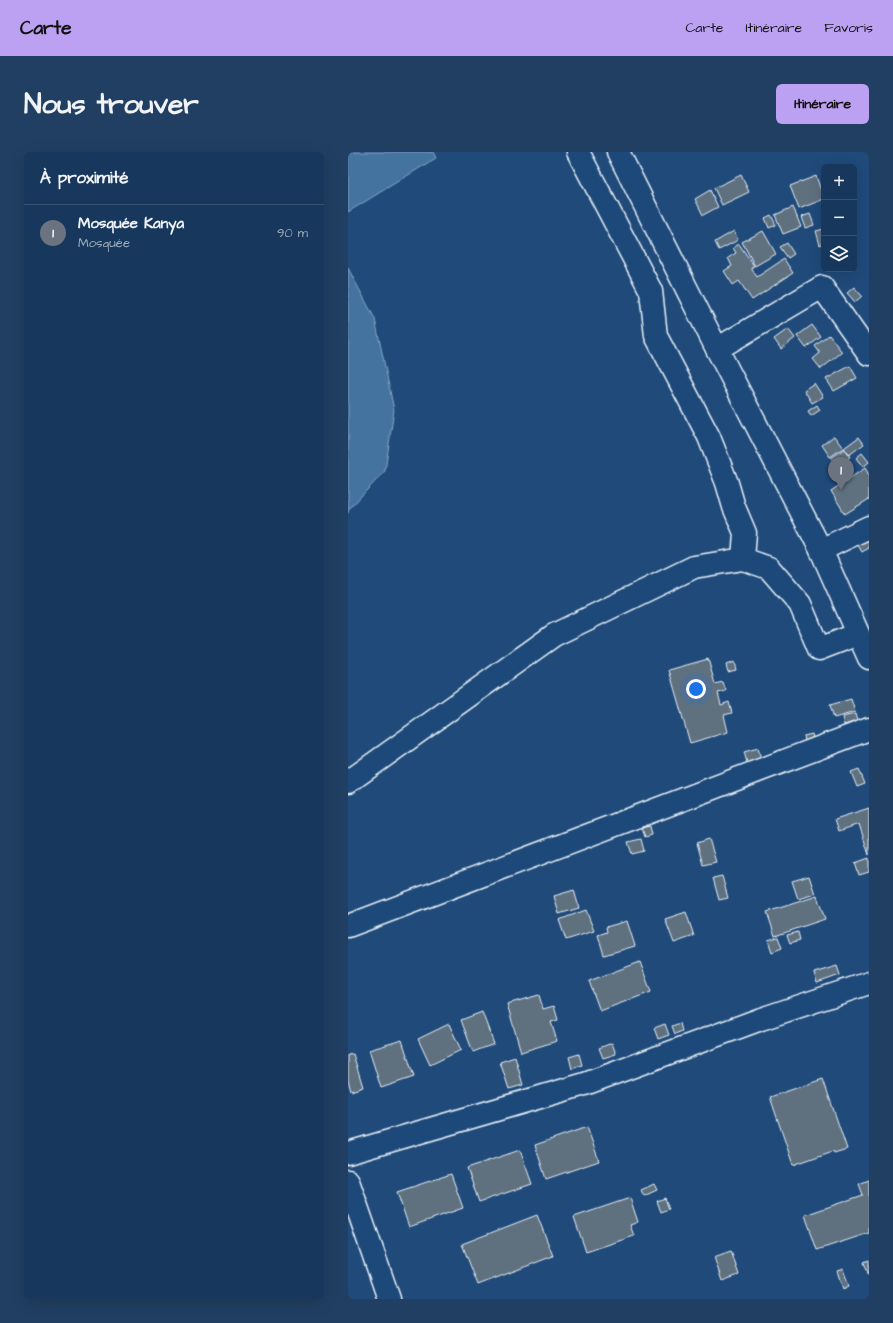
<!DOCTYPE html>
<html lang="fr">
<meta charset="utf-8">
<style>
body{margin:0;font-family:"Architects Daughter",sans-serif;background:#203f62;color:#f1f3f6}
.controls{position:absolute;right:12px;top:12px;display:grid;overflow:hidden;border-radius:6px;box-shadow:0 4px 16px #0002}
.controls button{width:36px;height:36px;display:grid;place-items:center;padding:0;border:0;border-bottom:1px solid #365272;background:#17385c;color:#f1f3f6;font:20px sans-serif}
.you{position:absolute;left:348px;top:537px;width:14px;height:14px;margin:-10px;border:3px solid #fff;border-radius:50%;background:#1a73e8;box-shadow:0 0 0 6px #1a73e833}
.badge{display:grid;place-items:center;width:26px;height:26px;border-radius:50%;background:#bca0f2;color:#fff;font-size:13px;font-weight:700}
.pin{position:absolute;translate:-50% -33px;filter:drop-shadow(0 1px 2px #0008)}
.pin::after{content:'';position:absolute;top:21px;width:14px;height:12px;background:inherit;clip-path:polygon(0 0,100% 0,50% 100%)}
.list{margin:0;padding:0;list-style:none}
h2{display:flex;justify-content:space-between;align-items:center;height:52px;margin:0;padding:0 16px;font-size:17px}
h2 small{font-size:13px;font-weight:400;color:#9eacbb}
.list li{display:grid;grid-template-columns:26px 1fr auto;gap:12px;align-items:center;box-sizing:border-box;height:56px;padding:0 16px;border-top:1px solid #365272}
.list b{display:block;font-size:15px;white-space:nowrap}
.list p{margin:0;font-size:13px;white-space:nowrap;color:#9eacbb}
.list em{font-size:13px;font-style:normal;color:#9eacbb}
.icon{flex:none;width:22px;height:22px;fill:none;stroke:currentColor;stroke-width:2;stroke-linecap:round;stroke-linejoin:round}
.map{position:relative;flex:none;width:521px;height:1147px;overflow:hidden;border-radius:6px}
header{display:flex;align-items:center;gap:24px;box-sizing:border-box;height:56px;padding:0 20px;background:#bca0f2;color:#111}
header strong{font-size:19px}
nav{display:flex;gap:22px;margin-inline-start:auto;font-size:14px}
.intro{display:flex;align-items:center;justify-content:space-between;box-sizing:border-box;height:96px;padding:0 24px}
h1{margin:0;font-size:28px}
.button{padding:10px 18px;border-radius:6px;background:#bca0f2;color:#111;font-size:14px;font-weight:700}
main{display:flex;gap:24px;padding:0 24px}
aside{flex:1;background:#17385c;border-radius:6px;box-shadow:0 4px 16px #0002}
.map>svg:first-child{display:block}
</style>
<header>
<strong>Carte</strong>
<nav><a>Carte</a><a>Itinéraire</a><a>Favoris</a></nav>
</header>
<div class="intro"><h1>Nous trouver</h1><a class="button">Itinéraire</a></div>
<main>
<aside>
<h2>À proximité<small></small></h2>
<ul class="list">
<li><span class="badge" style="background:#6b7280">1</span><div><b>Mosquée Kanya</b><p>Mosquée</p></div><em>90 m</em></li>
</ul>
</aside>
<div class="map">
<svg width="521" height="1147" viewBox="0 0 521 1147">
<rect width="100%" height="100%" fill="#1f4a7a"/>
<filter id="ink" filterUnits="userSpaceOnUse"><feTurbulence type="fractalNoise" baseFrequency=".025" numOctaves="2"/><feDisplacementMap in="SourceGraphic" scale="8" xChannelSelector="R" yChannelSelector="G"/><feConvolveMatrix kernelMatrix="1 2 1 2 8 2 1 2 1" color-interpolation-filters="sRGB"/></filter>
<g filter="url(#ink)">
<!-- water -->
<g fill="#4573a0" stroke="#86a5c3">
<path d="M 0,0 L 85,0 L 88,6 L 0,60 Z"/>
<path d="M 0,116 L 27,167 L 46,258 L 37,319 L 1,357 L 0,361 Z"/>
</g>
<!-- building -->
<g fill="#5f6f7f" stroke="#e8f1f8">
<path d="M 393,23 L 401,40 L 374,53 L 366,36 Z"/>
<path d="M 468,24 L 476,47 L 451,57 L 442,34 Z"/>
<path d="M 362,38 L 370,55 L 355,63 L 347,47 Z"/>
<path d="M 445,55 L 453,75 L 435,82 L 427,63 Z"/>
<path d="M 462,62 L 466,73 L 457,76 L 453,65 Z"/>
<path d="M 423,63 L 428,73 L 421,76 L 417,66 Z"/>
<path d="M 476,77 L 476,91 L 472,93 L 468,79 Z"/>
<path d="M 386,79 L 390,88 L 371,98 L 367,90 Z"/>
<path d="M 415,79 L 428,102 L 407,114 L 394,90 Z"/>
<path d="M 439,91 L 446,102 L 440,106 L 432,95 Z"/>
<path d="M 391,92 L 406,114 L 403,116 L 409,125 L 436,107 L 445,121 L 404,148 L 391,129 L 385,133 L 376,119 L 384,114 L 380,106 L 388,101 L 385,96 Z"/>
<path d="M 506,135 L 514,144 L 507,150 L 499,141 Z"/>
<path d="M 464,173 L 473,185 L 458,196 L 449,184 Z"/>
<path d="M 440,177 L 447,186 L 433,197 L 426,187 Z"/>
<path d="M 481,183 L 494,200 L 473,217 L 465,207 L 472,201 L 467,194 Z"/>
<path d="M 502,214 L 509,226 L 486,239 L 478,227 Z"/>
<path d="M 466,231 L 475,245 L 464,251 L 456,238 Z"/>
<path d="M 469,253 L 472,258 L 463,264 L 460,259 Z"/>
<path d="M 486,284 L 495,296 L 482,305 L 474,293 Z"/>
<path d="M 511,285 L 516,292 L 501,303 L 496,296 Z"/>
<path d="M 496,297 L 502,305 L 495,310 L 498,314 L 492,318 L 483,306 Z"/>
<path d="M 514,301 L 521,310 L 515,315 L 508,306 Z"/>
<path d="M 517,316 L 521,323 L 521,347 L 497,362 L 483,339 Z"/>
<path d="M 521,383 L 521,396 L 514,400 L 508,390 Z"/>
<path d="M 360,507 L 367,532 L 375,530 L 378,539 L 370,541 L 373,553 L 381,550 L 384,561 L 376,563 L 380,580 L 342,591 L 321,518 Z"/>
<path d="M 386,510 L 388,518 L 380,520 L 378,513 Z"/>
<path d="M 503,547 L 507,560 L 486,566 L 482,553 Z"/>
<path d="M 507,562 L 509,569 L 496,573 L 494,565 Z"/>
<path d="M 464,582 L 467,591 L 458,593 L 456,584 Z"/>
<path d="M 410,596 L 414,610 L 400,614 L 396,600 Z"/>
<path d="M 511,617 L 517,632 L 509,635 L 503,620 Z"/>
<path d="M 521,656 L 521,703 L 511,672 L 491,679 L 487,667 Z"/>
<path d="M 302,674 L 304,683 L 297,685 L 294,676 Z"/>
<path d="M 293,687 L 296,699 L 284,702 L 280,690 Z"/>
<path d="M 361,687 L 368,710 L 355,713 L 349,691 Z"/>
<path d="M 521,706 L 521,720 L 511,723 L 507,711 Z"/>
<path d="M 374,724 L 380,746 L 371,748 L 365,726 Z"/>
<path d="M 461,724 L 467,742 L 450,747 L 444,729 Z"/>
<path d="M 226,738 L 231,756 L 211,762 L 206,744 Z"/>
<path d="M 469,744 L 477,767 L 427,784 L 419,760 Z"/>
<path d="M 238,758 L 246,779 L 218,788 L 211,768 Z"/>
<path d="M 338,760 L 346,784 L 326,791 L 317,767 Z"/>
<path d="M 279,769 L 287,794 L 256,803 L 250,783 L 259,780 L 258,775 Z"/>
<path d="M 450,780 L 452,788 L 442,791 L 439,783 Z"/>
<path d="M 430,785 L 434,796 L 424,800 L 420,788 Z"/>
<path d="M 292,810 L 303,840 L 252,859 L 241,829 Z"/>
<path d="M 489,814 L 492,823 L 469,831 L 466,821 Z"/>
<path d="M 191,843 L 195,857 L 206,854 L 210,868 L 203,870 L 209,889 L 173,900 L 159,852 Z"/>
<path d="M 134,860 L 146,892 L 125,900 L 113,868 Z"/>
<path d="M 332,871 L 334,879 L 327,882 L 324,874 Z"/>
<path d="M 101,872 L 113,898 L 82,913 L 70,887 Z"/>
<path d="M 317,872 L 321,883 L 310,887 L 306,876 Z"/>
<path d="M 54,888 L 66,925 L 33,936 L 21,898 Z"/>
<path d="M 264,891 L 268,902 L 255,906 L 251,896 Z"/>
<path d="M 5,902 L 15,935 L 3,939 L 0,928 L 0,903 Z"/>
<path d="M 231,902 L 234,913 L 224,917 L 221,905 Z"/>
<path d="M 167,905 L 175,933 L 161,937 L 152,910 Z"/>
<path d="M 475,927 L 499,997 L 486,1001 L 485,999 L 445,1013 L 422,945 Z"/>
<path d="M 239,975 L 251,1009 L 198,1027 L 187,993 Z"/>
<path d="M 172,998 L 184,1032 L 131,1050 L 119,1016 Z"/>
<path d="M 103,1022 L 115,1056 L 61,1075 L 49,1040 Z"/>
<path d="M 521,1028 L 521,1081 L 469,1098 L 457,1063 L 515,1043 L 511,1032 Z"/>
<path d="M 306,1032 L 309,1038 L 296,1044 L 293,1038 Z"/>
<path d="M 282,1046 L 290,1070 L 282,1073 L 286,1084 L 238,1100 L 226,1065 Z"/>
<path d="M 317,1046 L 321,1057 L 313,1060 L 309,1049 Z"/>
<path d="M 189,1063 L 205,1104 L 130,1133 L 114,1092 Z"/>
<path d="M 383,1099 L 391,1123 L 374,1129 L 366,1105 Z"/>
<path d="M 521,1108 L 521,1124 L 516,1110 Z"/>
<path d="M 495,1117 L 501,1134 L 495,1137 L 489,1119 Z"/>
</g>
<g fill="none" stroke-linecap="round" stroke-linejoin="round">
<!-- minor casing -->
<g stroke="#e8f1f8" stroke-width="25">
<g id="minor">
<path d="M 369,197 L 474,135 L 521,202"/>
<path d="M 473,398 L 521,375"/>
<path d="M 395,407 L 421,416 L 452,452 L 471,497 L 510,482"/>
<path d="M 0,630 L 206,483 L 346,415 L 395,407 L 397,381 L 386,355 L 379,331 L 361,285 L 308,184 L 303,139 L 230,0"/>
<path d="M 0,774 L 521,577"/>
<path d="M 0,1001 L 237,932 L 413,867 L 521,831"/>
<path d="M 0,1029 L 41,1147"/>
</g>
</g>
<!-- trunk casing -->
<g stroke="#e8f1f8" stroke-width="25">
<path id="trunk" d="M 270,0 L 369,197 L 473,398 L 521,506"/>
</g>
<!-- minor -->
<use href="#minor" stroke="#1f4a7a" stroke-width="22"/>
<!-- trunk -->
<use href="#trunk" stroke="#1f4a7a" stroke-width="22"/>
</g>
</g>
</svg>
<div class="controls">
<button>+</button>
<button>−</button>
<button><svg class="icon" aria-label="layers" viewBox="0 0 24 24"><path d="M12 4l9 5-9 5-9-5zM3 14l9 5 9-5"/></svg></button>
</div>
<div class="you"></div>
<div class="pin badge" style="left:493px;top:338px;background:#6b7280">1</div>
</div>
</main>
